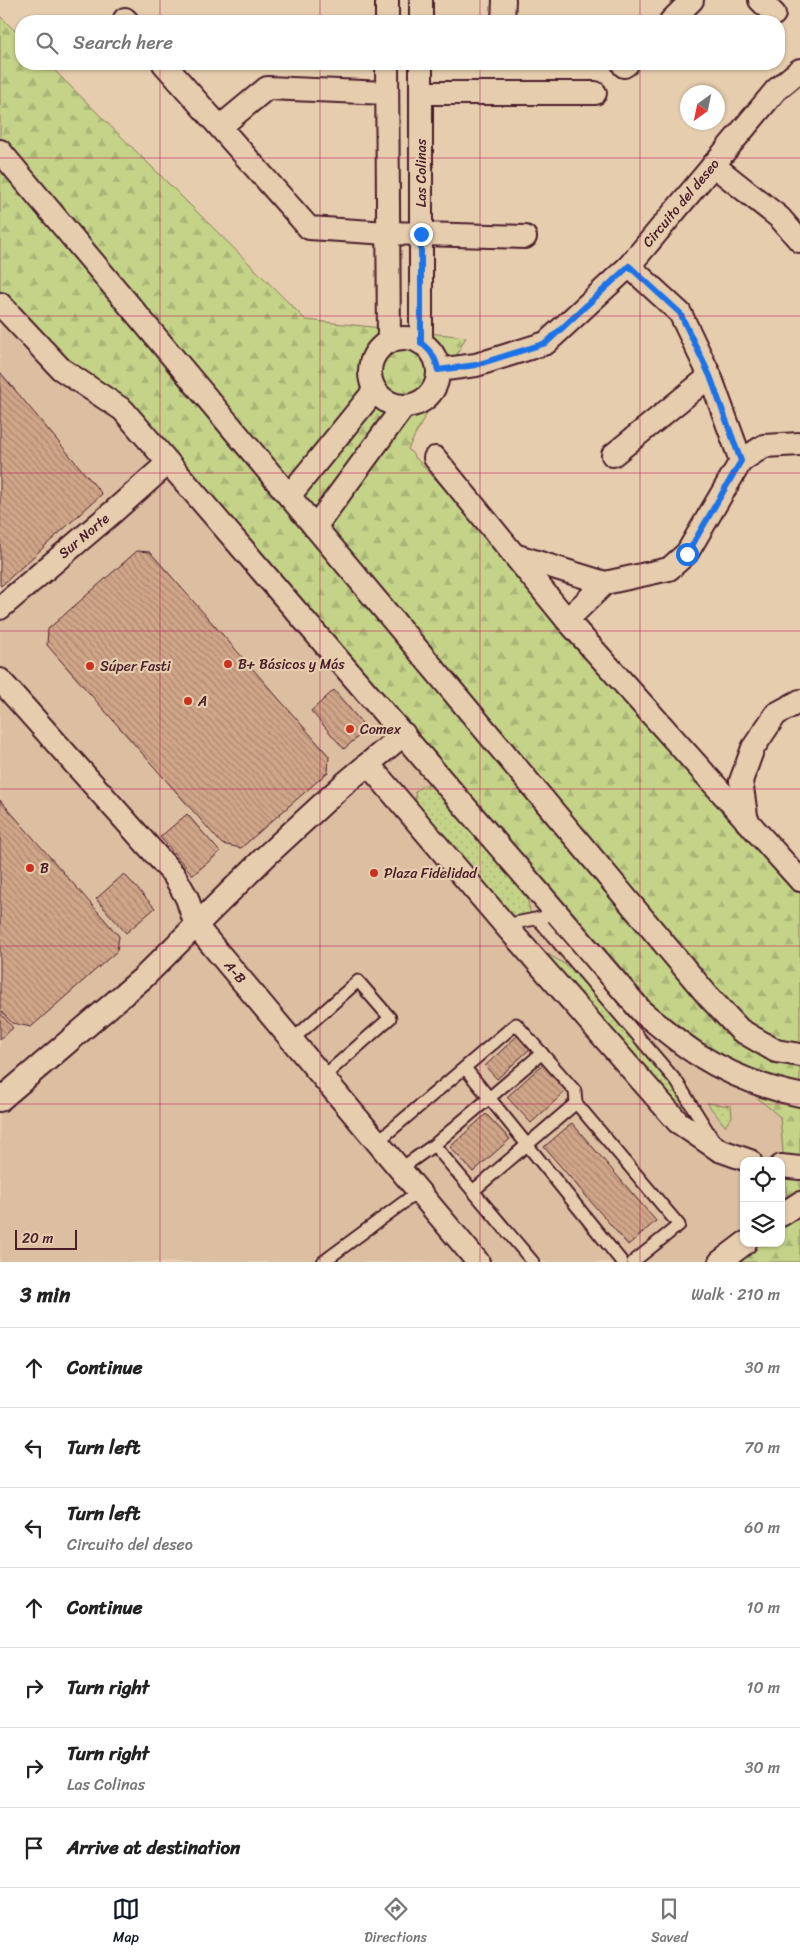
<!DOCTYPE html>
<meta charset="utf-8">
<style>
body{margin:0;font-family:Sriracha,sans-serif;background:#f2f2f2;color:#222}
.controls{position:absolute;right:15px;bottom:15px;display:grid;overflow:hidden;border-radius:10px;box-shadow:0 1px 4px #0004}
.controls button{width:45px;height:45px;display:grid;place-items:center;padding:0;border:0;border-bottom:1px solid #e0e0e0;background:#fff;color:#222;font:25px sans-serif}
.compass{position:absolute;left:680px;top:85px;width:45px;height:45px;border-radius:50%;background:#fff;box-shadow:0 1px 4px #0004;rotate:213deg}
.scale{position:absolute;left:15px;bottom:12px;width:62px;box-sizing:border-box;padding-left:5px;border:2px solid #4a1f2b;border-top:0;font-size:14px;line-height:18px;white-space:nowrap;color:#4a1f2b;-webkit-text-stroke:4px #e6cdae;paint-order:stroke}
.stop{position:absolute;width:15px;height:15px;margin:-11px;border:4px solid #1a73e8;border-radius:50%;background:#fff}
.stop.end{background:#1a73e8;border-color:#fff;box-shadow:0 1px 5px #0008}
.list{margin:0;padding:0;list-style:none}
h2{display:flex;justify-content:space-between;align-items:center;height:65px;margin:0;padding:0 20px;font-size:21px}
h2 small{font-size:16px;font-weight:400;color:#767676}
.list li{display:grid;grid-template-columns:32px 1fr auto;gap:15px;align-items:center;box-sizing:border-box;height:80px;padding:0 20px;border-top:1px solid #e0e0e0}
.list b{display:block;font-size:19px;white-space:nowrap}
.list p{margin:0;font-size:16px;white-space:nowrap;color:#767676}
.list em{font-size:16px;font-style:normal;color:#767676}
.icon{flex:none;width:28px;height:28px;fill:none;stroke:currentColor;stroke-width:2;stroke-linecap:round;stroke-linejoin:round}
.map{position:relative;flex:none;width:800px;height:1262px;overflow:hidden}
.search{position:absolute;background:#fff;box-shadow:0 1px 4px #0004;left:15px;right:15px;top:15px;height:55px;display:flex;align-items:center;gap:12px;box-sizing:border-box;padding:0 18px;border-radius:20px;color:#767676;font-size:19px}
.sheet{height:625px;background:#fff}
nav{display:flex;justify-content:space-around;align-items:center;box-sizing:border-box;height:70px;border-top:1px solid #e0e0e0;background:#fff;font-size:14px;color:#767676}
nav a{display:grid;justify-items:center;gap:2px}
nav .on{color:#111827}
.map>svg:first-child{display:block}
</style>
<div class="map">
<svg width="800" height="1262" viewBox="0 0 800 1262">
<defs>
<pattern id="grass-dots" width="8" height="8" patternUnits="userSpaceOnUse" patternTransform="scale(1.25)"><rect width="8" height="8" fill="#c4d388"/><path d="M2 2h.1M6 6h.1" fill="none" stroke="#aab576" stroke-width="1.8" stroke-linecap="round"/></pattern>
<pattern id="forest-firs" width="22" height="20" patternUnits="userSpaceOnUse" patternTransform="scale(1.25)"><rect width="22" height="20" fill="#c4d388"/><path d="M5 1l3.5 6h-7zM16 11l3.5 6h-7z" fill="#aab576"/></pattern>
<pattern id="building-back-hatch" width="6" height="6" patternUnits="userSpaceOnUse" patternTransform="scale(1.25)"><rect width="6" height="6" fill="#d0a689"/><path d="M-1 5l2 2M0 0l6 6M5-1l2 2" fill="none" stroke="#ab8770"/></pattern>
</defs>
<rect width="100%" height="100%" fill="#e6cdae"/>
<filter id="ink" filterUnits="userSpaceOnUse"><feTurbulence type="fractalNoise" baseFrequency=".02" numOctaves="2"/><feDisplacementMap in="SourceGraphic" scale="10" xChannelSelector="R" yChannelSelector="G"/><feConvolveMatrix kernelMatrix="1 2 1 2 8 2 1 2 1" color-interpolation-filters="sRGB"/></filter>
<g filter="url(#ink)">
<!-- built -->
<path fill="#dcbea1" d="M 0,297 L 58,366 L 163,438 L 669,1023 L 781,1117 L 788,1210 L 781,1215 L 781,1161 L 744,1161 L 744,1243 L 726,1262 L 0,1262 Z"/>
<!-- grass -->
<g fill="url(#grass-dots)" stroke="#87795a">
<path d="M 423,785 L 434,786 L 527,898 L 532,919 L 510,915 L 416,803 L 415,792 Z"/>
<path d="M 536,947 L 573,969 L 702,1119 L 676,1102 Z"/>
<path d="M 707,1103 L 731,1106 L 732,1117 L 725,1126 Z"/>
</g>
<!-- forest -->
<path fill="url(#forest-firs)" stroke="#87795a" d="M 0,16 L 21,37 L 21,64 L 48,64 L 306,320 L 466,337 L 408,449 L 800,884 L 800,1262 L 726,1262 L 748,1243 L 781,1243 L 781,1215 L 788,1209 L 780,1117 L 669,1023 L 163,438 L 58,366 L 0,297 Z"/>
<!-- building -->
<g fill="url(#building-back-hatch)" stroke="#4a1f2b">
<path d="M 0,372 L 102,494 L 1,586 L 0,585 Z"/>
<path d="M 137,551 L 150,552 L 329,756 L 328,772 L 241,848 L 222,844 L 47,645 L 48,629 Z"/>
<path d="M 334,690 L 367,729 L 344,749 L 311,711 Z"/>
<path d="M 0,800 L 119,936 L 117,951 L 31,1027 L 12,1023 L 0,1010 Z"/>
<path d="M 187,814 L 220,852 L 193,875 L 160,837 Z"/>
<path d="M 124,874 L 155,908 L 126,933 L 96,899 Z"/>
<path d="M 0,1013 L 13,1028 L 0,1039 Z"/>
<path d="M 518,1035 L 531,1048 L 497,1079 L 485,1066 Z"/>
<path d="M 543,1064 L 567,1090 L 531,1123 L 507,1097 Z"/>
<path d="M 486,1114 L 510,1139 L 473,1172 L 450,1147 Z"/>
<path d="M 572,1123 L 656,1221 L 628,1245 L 544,1147 Z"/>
</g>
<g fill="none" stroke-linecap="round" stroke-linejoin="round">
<!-- service casing -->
<g stroke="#4a1f2b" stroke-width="15">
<g id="service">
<path d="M 538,919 L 677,1082 L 712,1138"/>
<path d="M 505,925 L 545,917"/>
<path d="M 292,1040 L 358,981 L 390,1018 L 324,1076"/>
<path d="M 465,1068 L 622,1262"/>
<path d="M 377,1142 L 516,1024 L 575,1091 L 576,1103 L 679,1225 L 633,1262"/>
<path d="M 434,1145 L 533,1262"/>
<path d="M 400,1169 L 434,1145 L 542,1053"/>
<path d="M 473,1191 L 576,1103"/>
<path d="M 323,1262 L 419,1191"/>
</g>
</g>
<!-- minor casing -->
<g stroke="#4a1f2b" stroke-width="26">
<g id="minor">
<path d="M 387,0 L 387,21"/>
<path d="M 760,0 L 774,14"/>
<path d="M 125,19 L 127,21"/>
<path d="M 421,21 L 421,0"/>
<path d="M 503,21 L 504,0"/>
<path d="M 671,21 L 692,0"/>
<path d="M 164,64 L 309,228 L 388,233 L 525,237"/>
<path d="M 387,64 L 389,342"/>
<path d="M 624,66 L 627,64"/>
<path d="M 421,93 L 595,93"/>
<path d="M 220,127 L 267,88 L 387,93"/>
<path d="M 0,151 L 708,996 L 740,1030 L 776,1051 L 800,1055"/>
<path d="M 713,165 L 780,218 L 800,241"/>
<path d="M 629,266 L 680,313 L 710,376 L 741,461"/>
<path d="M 0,304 L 61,369 L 123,410 L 642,1012 C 660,1026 678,1042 697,1054 C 729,1074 763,1088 800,1095"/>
<circle cx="404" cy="372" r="34"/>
<path d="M 421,343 L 421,64"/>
<path d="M 438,370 L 476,365 L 546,343 L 629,266 L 776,90 L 800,70"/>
<path d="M 613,455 L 710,376"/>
<path d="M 435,458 L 567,620 L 800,880"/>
<path d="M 289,496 L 375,390"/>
<path d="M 315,527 L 404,406"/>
<path d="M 514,555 L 605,583 L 669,569 L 687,553 L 741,461 L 764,446 L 800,444"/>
<path d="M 0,608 L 113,512 L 168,463"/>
<path d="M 567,620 L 605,583"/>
<path d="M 0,680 L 174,875 L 187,898 L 196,926 L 478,1262"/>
<path d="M 368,764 L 505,925 L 678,1122 L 719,1150 L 750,1161"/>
<path d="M 747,822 L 741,781 L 753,748 L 776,714 L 800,701"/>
<path d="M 0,1100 L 144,977 L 266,856 L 343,785 L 404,734"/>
<path d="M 781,1166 L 800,1168"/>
<path d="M 781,1215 L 800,1203"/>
<path d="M 720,1262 L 745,1243"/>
</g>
</g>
<!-- service -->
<use href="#service" stroke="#e6cdae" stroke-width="11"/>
<!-- minor -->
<use href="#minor" stroke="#e6cdae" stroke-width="22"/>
</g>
</g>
<g fill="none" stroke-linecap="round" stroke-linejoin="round" filter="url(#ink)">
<!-- route -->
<path stroke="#1a73e8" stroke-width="6" d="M 421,234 L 421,343 C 431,351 436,358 438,370 L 476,365 L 546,343 L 629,266 L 680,313 L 710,376 L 741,461 L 687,554"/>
</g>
<!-- grid -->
<path fill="none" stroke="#c2185b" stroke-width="1" stroke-opacity="0.55" d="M 160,0 L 160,21M 320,0 L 320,21M 480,0 L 480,21M 640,0 L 640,21M 160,64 L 160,1262M 320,64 L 320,1262M 480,64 L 480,1262M 640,64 L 640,1262M 0,158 L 800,158M 0,316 L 800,316M 0,473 L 800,473M 0,631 L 800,631M 0,789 L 800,789M 0,946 L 800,946M 0,1104 L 800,1104"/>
<!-- markers -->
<g fill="#c8321e" stroke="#e6cdae" stroke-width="2">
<circle cx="228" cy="664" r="5"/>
<circle cx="90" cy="666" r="5"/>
<circle cx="188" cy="701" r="5"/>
<circle cx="350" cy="729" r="5"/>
<circle cx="30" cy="868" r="5"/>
<circle cx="374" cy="873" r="5"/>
</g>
<g text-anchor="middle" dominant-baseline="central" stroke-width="4.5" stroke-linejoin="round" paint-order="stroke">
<!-- street labels -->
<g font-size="14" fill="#4a1f2b" stroke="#e6cdae">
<text transform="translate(421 173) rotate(-90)">Las Colinas</text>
<text transform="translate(681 203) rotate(-50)">Circuito del deseo</text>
<text transform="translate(84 536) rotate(-40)">Sur Norte</text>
<text transform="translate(235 972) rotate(50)">A-B</text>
</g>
<!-- poi labels -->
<g font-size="14" fill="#4a1f2b" stroke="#e6cdae" text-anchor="start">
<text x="238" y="664">B+ Básicos y Más</text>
<text x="100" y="666">Súper Fasti</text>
<text x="198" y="701">A</text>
<text x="360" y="729">Comex</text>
<text x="40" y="868">B</text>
<text x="384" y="873">Plaza Fidelidad</text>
</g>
</g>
</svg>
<div class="controls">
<button><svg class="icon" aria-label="locate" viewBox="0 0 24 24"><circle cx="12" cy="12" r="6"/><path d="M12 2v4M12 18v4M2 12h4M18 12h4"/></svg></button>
<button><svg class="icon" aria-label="layers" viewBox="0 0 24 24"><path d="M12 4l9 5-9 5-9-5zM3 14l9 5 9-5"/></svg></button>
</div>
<svg class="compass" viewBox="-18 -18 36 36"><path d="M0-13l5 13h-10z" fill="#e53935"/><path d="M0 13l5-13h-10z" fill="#767676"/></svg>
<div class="scale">20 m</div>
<div class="stop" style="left:687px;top:554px"></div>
<div class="stop end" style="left:421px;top:234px"></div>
<div class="search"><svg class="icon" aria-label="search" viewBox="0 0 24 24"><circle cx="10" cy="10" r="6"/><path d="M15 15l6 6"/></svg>Search here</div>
</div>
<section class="sheet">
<h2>3 min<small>Walk · 210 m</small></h2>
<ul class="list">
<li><svg class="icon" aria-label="ahead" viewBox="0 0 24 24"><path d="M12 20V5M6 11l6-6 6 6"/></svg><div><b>Continue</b></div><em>30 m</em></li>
<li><svg class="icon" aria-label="left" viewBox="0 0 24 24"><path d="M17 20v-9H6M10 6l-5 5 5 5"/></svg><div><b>Turn left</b></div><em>70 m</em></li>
<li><svg class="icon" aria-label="left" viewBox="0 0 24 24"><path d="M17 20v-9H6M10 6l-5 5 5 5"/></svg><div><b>Turn left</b><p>Circuito del deseo</p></div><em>60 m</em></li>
<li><svg class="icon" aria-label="ahead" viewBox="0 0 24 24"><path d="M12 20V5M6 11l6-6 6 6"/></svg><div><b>Continue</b></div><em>10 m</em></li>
<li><svg class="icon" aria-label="right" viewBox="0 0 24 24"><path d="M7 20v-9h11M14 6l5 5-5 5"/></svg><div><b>Turn right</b></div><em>10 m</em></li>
<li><svg class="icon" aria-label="right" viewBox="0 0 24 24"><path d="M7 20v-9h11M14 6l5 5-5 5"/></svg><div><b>Turn right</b><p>Las Colinas</p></div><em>30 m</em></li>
<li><svg class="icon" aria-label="arrive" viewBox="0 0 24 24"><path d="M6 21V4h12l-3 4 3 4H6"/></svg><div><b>Arrive at destination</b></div></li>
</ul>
</section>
<nav>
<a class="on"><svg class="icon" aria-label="map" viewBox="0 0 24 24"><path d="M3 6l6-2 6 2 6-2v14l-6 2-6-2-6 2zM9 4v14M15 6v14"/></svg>Map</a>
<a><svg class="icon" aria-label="directions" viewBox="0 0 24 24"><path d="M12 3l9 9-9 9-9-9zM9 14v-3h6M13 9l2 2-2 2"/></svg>Directions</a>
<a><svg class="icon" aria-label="saved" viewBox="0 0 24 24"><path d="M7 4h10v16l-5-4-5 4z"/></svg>Saved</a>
</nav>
